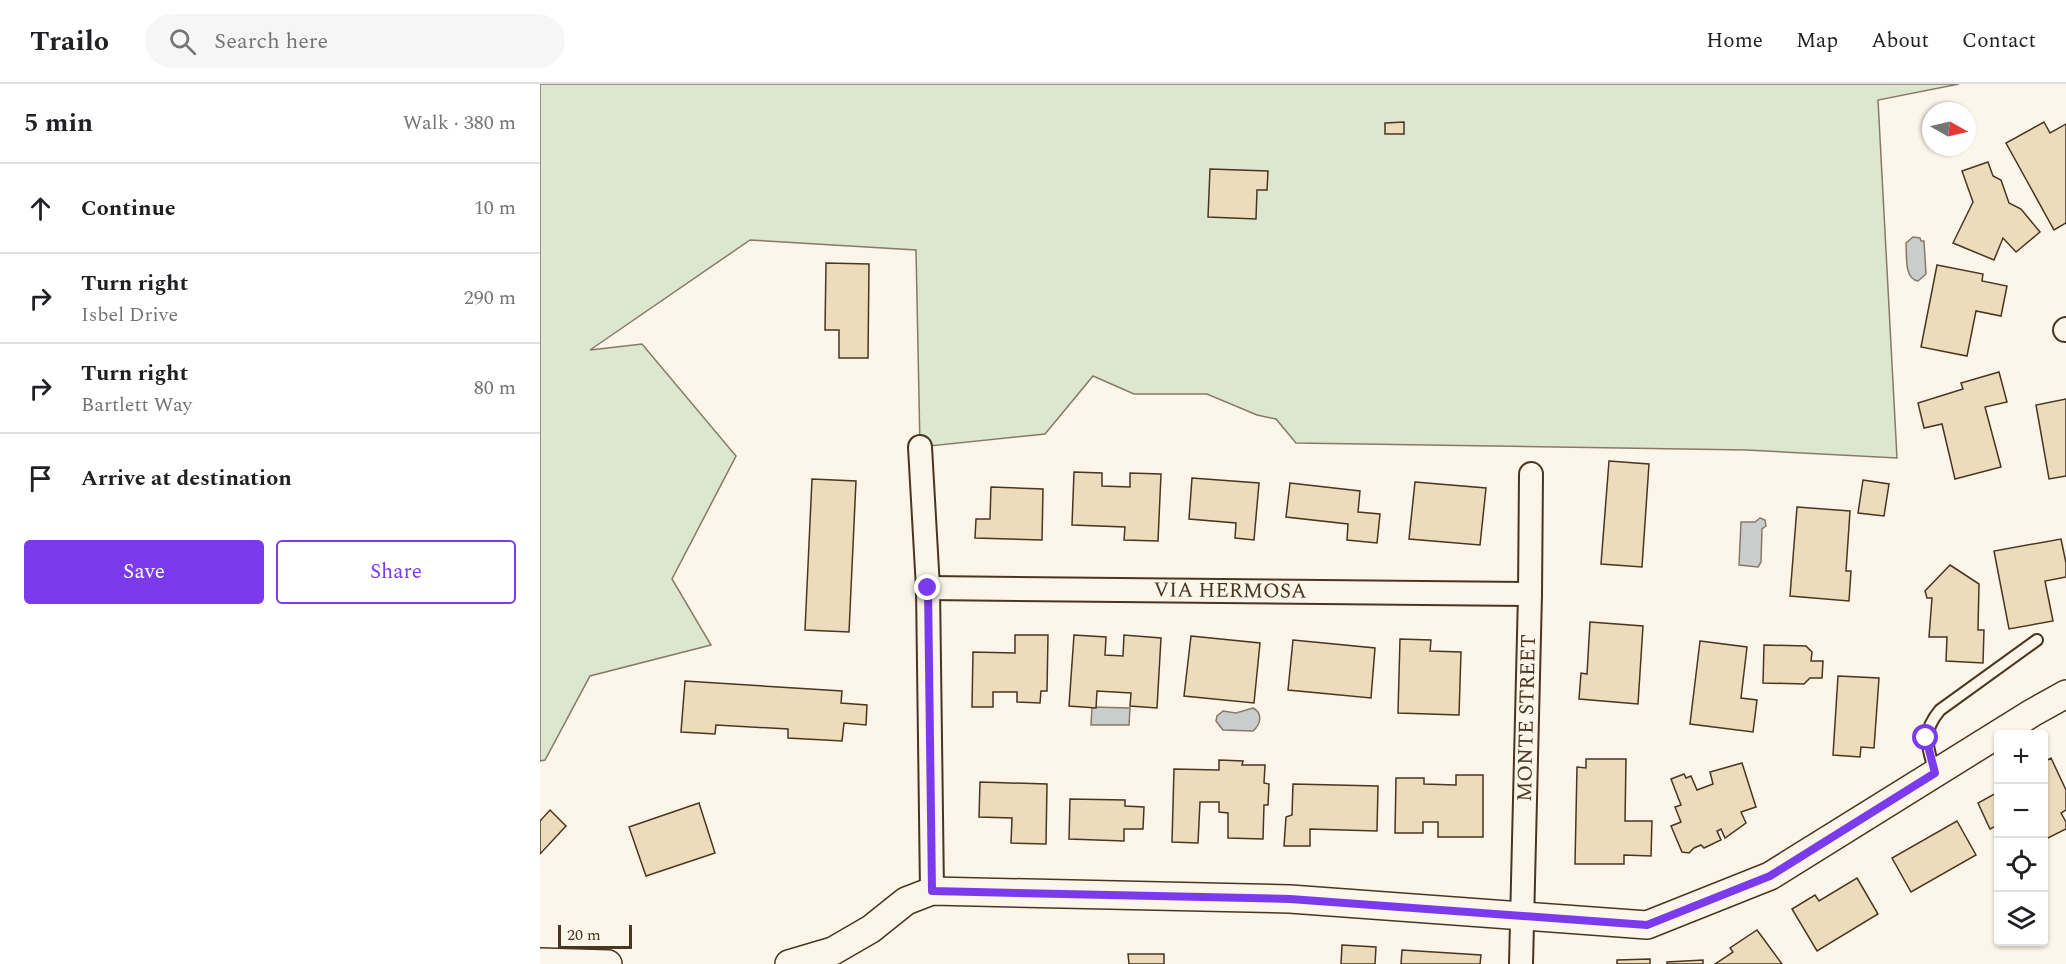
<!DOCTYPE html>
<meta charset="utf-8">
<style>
body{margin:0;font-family:Spectral,serif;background:#f6f6f6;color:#202124}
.controls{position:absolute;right:18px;bottom:18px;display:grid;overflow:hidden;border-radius:6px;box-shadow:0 2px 4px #0004}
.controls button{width:54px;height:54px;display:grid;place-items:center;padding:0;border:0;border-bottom:2px solid #e0e0e0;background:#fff;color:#202124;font:30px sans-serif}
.compass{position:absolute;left:1382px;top:18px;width:54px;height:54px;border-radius:50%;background:#fff;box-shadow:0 2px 4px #0004;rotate:98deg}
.scale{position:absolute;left:18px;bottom:15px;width:74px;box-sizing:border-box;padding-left:6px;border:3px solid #4a3520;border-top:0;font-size:16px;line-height:21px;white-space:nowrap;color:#4a3520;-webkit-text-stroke:4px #fbf6e9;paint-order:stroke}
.stop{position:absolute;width:18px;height:18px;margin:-14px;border:4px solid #7c3aed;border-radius:50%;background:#fff}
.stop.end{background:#7c3aed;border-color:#fff;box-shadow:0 2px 6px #0008}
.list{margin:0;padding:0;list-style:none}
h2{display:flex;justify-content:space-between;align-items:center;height:78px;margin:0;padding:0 24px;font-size:26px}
h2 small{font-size:20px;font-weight:400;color:#757577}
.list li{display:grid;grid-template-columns:39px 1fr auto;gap:18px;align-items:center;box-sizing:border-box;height:90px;padding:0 24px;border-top:2px solid #e0e0e0}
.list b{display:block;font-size:22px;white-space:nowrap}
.list p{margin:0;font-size:20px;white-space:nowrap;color:#757577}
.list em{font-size:20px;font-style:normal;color:#757577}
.actions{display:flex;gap:12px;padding:18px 24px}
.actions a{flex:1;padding:14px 0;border:2px solid #7c3aed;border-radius:6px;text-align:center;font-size:21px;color:#7c3aed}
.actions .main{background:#7c3aed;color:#fff}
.icon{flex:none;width:33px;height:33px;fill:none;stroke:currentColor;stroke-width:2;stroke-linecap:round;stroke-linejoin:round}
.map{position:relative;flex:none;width:1526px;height:880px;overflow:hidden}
header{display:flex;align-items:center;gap:36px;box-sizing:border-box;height:84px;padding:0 30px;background:#fff;border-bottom:2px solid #e0e0e0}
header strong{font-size:28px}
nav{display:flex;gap:33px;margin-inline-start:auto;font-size:21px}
.search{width:420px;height:54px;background:#f6f6f6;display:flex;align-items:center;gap:15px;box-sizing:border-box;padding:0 21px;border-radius:33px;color:#757577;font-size:22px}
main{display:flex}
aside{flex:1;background:#fff}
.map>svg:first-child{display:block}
</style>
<header>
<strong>Trailo</strong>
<div class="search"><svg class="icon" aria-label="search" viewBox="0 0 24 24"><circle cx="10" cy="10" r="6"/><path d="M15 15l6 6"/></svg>Search here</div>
<nav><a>Home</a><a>Map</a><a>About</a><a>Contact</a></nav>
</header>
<main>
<aside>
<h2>5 min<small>Walk · 380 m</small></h2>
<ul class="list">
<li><svg class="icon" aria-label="ahead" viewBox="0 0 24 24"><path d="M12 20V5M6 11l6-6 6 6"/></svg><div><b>Continue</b></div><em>10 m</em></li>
<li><svg class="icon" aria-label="right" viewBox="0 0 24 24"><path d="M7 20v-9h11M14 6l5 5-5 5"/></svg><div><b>Turn right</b><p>Isbel Drive</p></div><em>290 m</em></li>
<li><svg class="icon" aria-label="right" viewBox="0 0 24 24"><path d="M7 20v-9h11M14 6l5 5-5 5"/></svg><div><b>Turn right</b><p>Bartlett Way</p></div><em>80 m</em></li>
<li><svg class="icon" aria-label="arrive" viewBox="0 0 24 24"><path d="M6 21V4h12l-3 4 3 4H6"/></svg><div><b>Arrive at destination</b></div></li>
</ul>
<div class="actions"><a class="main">Save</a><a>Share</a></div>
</aside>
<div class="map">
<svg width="1526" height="880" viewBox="0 0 1526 880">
<rect width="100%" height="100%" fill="#fbf6e9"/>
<!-- green -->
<path fill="#dce7d0" stroke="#887966" stroke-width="1.5" d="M 0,0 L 1419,0 L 1338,16 L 1357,374 L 1207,366 L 756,359 L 736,335 L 717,331 L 667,310 L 594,310 L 553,292 L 505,350 L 380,363 L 376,166 L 210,156 L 50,266 L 102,260 L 196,372 L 132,495 L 171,561 L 50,592 L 5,676 L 0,677 Z"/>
<!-- water -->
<g fill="#c9cecd" stroke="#887966" stroke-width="1.5">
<path d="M 1373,153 L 1380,154 L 1381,157 L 1384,157 L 1386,190 L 1378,197 C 1364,195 1367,172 1366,159 Z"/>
<path d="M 1220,434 L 1225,436 L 1226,442 L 1222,445 L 1221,478 L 1218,483 L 1199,481 L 1201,438 L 1215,438 Z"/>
<path d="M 552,623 L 590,624 L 589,641 L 551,641 Z"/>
<path d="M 713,624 C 723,629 721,640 713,647 L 683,646 L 676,637 L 677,632 L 683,627 L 696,629 Z"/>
</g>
<!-- building -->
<g fill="#ecdcbc" stroke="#4a3520" stroke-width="1.5">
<path d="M 864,38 L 864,50 L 845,50 L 845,39 Z"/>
<path d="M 1504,38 L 1510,49 L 1526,40 L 1526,139 L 1514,146 L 1466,59 Z"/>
<path d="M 1448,78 L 1453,92 L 1461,96 L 1469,119 L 1481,125 L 1500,148 L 1476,168 L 1463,154 L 1454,176 L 1413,159 L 1433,118 L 1422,87 Z"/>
<path d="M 670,85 L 728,87 L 727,106 L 717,106 L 716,135 L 668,133 Z"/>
<path d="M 286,179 L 329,180 L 328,274 L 299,274 L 299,246 L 285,246 Z"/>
<path d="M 1397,181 L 1443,190 L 1442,197 L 1467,202 L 1461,232 L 1436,227 L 1427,272 L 1381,263 Z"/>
<path d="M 1459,288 L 1467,318 L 1445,323 L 1461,383 L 1415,395 L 1402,340 L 1384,344 L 1378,319 L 1423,305 L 1421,299 Z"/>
<path d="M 1526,315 L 1526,392 L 1509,395 L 1496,321 Z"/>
<path d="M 1069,377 L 1109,380 L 1102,483 L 1061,480 Z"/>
<path d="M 534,388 L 562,389 L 562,402 L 590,403 L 590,389 L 621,390 L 618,457 L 584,456 L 585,443 L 532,441 Z"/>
<path d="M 652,394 L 719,399 L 714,456 L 695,454 L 696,439 L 649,435 Z"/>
<path d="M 272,395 L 316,397 L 309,548 L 265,546 Z"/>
<path d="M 1323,396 L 1349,400 L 1344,432 L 1318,429 Z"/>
<path d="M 875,398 L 946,404 L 940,461 L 869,455 Z"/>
<path d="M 750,399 L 820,407 L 818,428 L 840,430 L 837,459 L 807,456 L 808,440 L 746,433 Z"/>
<path d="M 451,403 L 503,405 L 502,456 L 435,454 L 436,435 L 450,435 Z"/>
<path d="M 1257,423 L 1310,427 L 1306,487 L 1311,487 L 1309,517 L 1250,512 Z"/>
<path d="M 1521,455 L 1526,479 L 1526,493 L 1505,497 L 1513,537 L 1469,545 L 1454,467 Z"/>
<path d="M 1410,481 L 1439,500 L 1438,546 L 1444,546 L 1443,579 L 1406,577 L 1407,553 L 1389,553 L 1392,514 L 1387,514 L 1385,507 Z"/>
<path d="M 1050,538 L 1103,542 L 1098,620 L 1039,615 L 1041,589 L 1047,590 Z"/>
<path d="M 475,551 L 508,551 L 507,607 L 501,607 L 500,619 L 477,618 L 477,608 L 453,608 L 453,623 L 432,623 L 433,568 L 475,569 Z"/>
<path d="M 534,551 L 566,553 L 565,571 L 583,572 L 584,551 L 621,554 L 617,624 L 590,622 L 591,609 L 557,607 L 556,624 L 529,622 Z"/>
<path d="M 651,552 L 720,559 L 714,619 L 644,612 Z"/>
<path d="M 860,555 L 891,556 L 890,567 L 921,568 L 919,631 L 858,629 Z"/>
<path d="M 753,556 L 835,564 L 831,614 L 748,606 Z"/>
<path d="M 1160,557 L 1207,563 L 1201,614 L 1217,616 L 1213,648 L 1150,640 Z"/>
<path d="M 1224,561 L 1266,562 L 1272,568 L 1271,577 L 1283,577 L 1282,594 L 1270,594 L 1264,600 L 1223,599 Z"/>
<path d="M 1298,592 L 1339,594 L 1334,664 L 1321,663 L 1320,673 L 1293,671 Z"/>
<path d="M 145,597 L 302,607 L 301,619 L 327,621 L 326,641 L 304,639 L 302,657 L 248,654 L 248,645 L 176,641 L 175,650 L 141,648 Z"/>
<path d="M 1511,674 L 1526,706 L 1526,726 L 1521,729 L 1526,738 L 1526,745 L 1504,756 L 1504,678 Z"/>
<path d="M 1046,675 L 1086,675 L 1085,737 L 1112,737 L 1111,772 L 1084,771 L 1084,780 L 1035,780 L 1037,683 L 1046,684 Z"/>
<path d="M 679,676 L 703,677 L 702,681 L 725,681 L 724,699 L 729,700 L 728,721 L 724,721 L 723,755 L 688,754 L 688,729 L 679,728 L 679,718 L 660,718 L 658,759 L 632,758 L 634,685 L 679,686 Z"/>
<path d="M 1202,679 L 1216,723 L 1201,728 L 1206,739 L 1185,754 L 1181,745 L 1177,747 L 1181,756 L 1164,764 L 1161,761 L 1154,764 L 1149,769 L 1142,768 L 1131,742 L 1141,738 L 1135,723 L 1141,721 L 1131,695 L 1144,690 L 1146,694 L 1151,692 L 1157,706 L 1173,700 L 1170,688 Z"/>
<path d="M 916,691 L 943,691 L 943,753 L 898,753 L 898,738 L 883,738 L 883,749 L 855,749 L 856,694 L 884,694 L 884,700 L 916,701 Z"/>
<path d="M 440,698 L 507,700 L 506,760 L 471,759 L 472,734 L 439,733 Z"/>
<path d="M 753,700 L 838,702 L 837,747 L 770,745 L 770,762 L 744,762 L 746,733 L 752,731 Z"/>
<path d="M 1458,708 L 1458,741 L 1450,745 L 1438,719 Z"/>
<path d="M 530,715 L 585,716 L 585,722 L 604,723 L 603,745 L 584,745 L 584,757 L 529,755 Z"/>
<path d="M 159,719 L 175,769 L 106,792 L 89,743 Z"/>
<path d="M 10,726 L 26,742 L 0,770 L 0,737 Z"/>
<path d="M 1417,737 L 1436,771 L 1371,808 L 1352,774 Z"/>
<path d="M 1317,794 L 1338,830 L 1277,867 L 1252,825 L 1275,811 L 1279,817 Z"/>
<path d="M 1217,846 L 1242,880 L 1175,880 L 1193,868 L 1190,864 Z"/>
<path d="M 802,861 L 836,863 L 835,880 L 801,880 Z"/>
<path d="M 862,866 L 941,871 L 940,880 L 861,880 Z"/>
<path d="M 588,870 L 624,870 L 624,880 L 589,880 Z"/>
<path d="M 1110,875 L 1110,880 L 1077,880 L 1077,876 Z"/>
<path d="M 1163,876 L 1163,880 L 1127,880 L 1127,878 Z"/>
</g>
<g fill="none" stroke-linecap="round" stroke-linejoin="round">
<!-- service casing -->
<g stroke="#4a3520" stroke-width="14">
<path id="service" d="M 1395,689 C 1388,662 1380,650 1400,626 L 1497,556"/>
</g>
<!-- minor casing -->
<g stroke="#4a3520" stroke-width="26">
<g id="minor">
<path d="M 1525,246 L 1526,245"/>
<path d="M 380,363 L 388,504 L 392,807"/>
<path id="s1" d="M 388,504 L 990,510"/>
<path id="s2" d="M 981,880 L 990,510 L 991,390"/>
</g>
</g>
<!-- tertiary casing -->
<g stroke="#4a3520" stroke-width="30">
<g id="tertiary">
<path d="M 0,878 L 68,880"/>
<path d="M 249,880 L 293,867 L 331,845 L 366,817 L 392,807 L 750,815 L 1107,841 L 1230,792 L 1492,629 L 1526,610"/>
</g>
</g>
<!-- service -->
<use href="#service" stroke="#fbf6e9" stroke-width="10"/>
<!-- minor -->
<use href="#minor" stroke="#fbf6e9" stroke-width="22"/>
<!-- tertiary -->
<use href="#tertiary" stroke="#fbf6e9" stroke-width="27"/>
</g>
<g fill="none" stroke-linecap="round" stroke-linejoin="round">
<!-- route -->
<path stroke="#7c3aed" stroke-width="8" d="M 388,504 L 392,807 L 750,815 L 1107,841 L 1230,792 L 1395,689 L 1386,654"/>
</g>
<g text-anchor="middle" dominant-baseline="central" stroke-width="4.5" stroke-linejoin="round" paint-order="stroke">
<!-- street labels -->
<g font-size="21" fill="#4a3520" stroke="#fbf6e9">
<text stroke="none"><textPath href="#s1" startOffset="302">VIA HERMOSA</textPath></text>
<text stroke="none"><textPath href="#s2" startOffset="246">MONTE STREET</textPath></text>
</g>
</g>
</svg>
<div class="controls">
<button>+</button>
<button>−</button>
<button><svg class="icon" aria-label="locate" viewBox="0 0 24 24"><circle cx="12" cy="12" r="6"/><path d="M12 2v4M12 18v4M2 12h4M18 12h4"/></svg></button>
<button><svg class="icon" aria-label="layers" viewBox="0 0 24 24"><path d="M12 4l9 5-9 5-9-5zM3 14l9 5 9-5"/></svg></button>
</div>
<svg class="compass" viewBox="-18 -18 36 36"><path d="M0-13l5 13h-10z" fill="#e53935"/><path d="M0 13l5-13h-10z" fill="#757577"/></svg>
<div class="scale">20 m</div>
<div class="stop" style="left:1386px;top:654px"></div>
<div class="stop end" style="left:388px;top:504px"></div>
</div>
</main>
